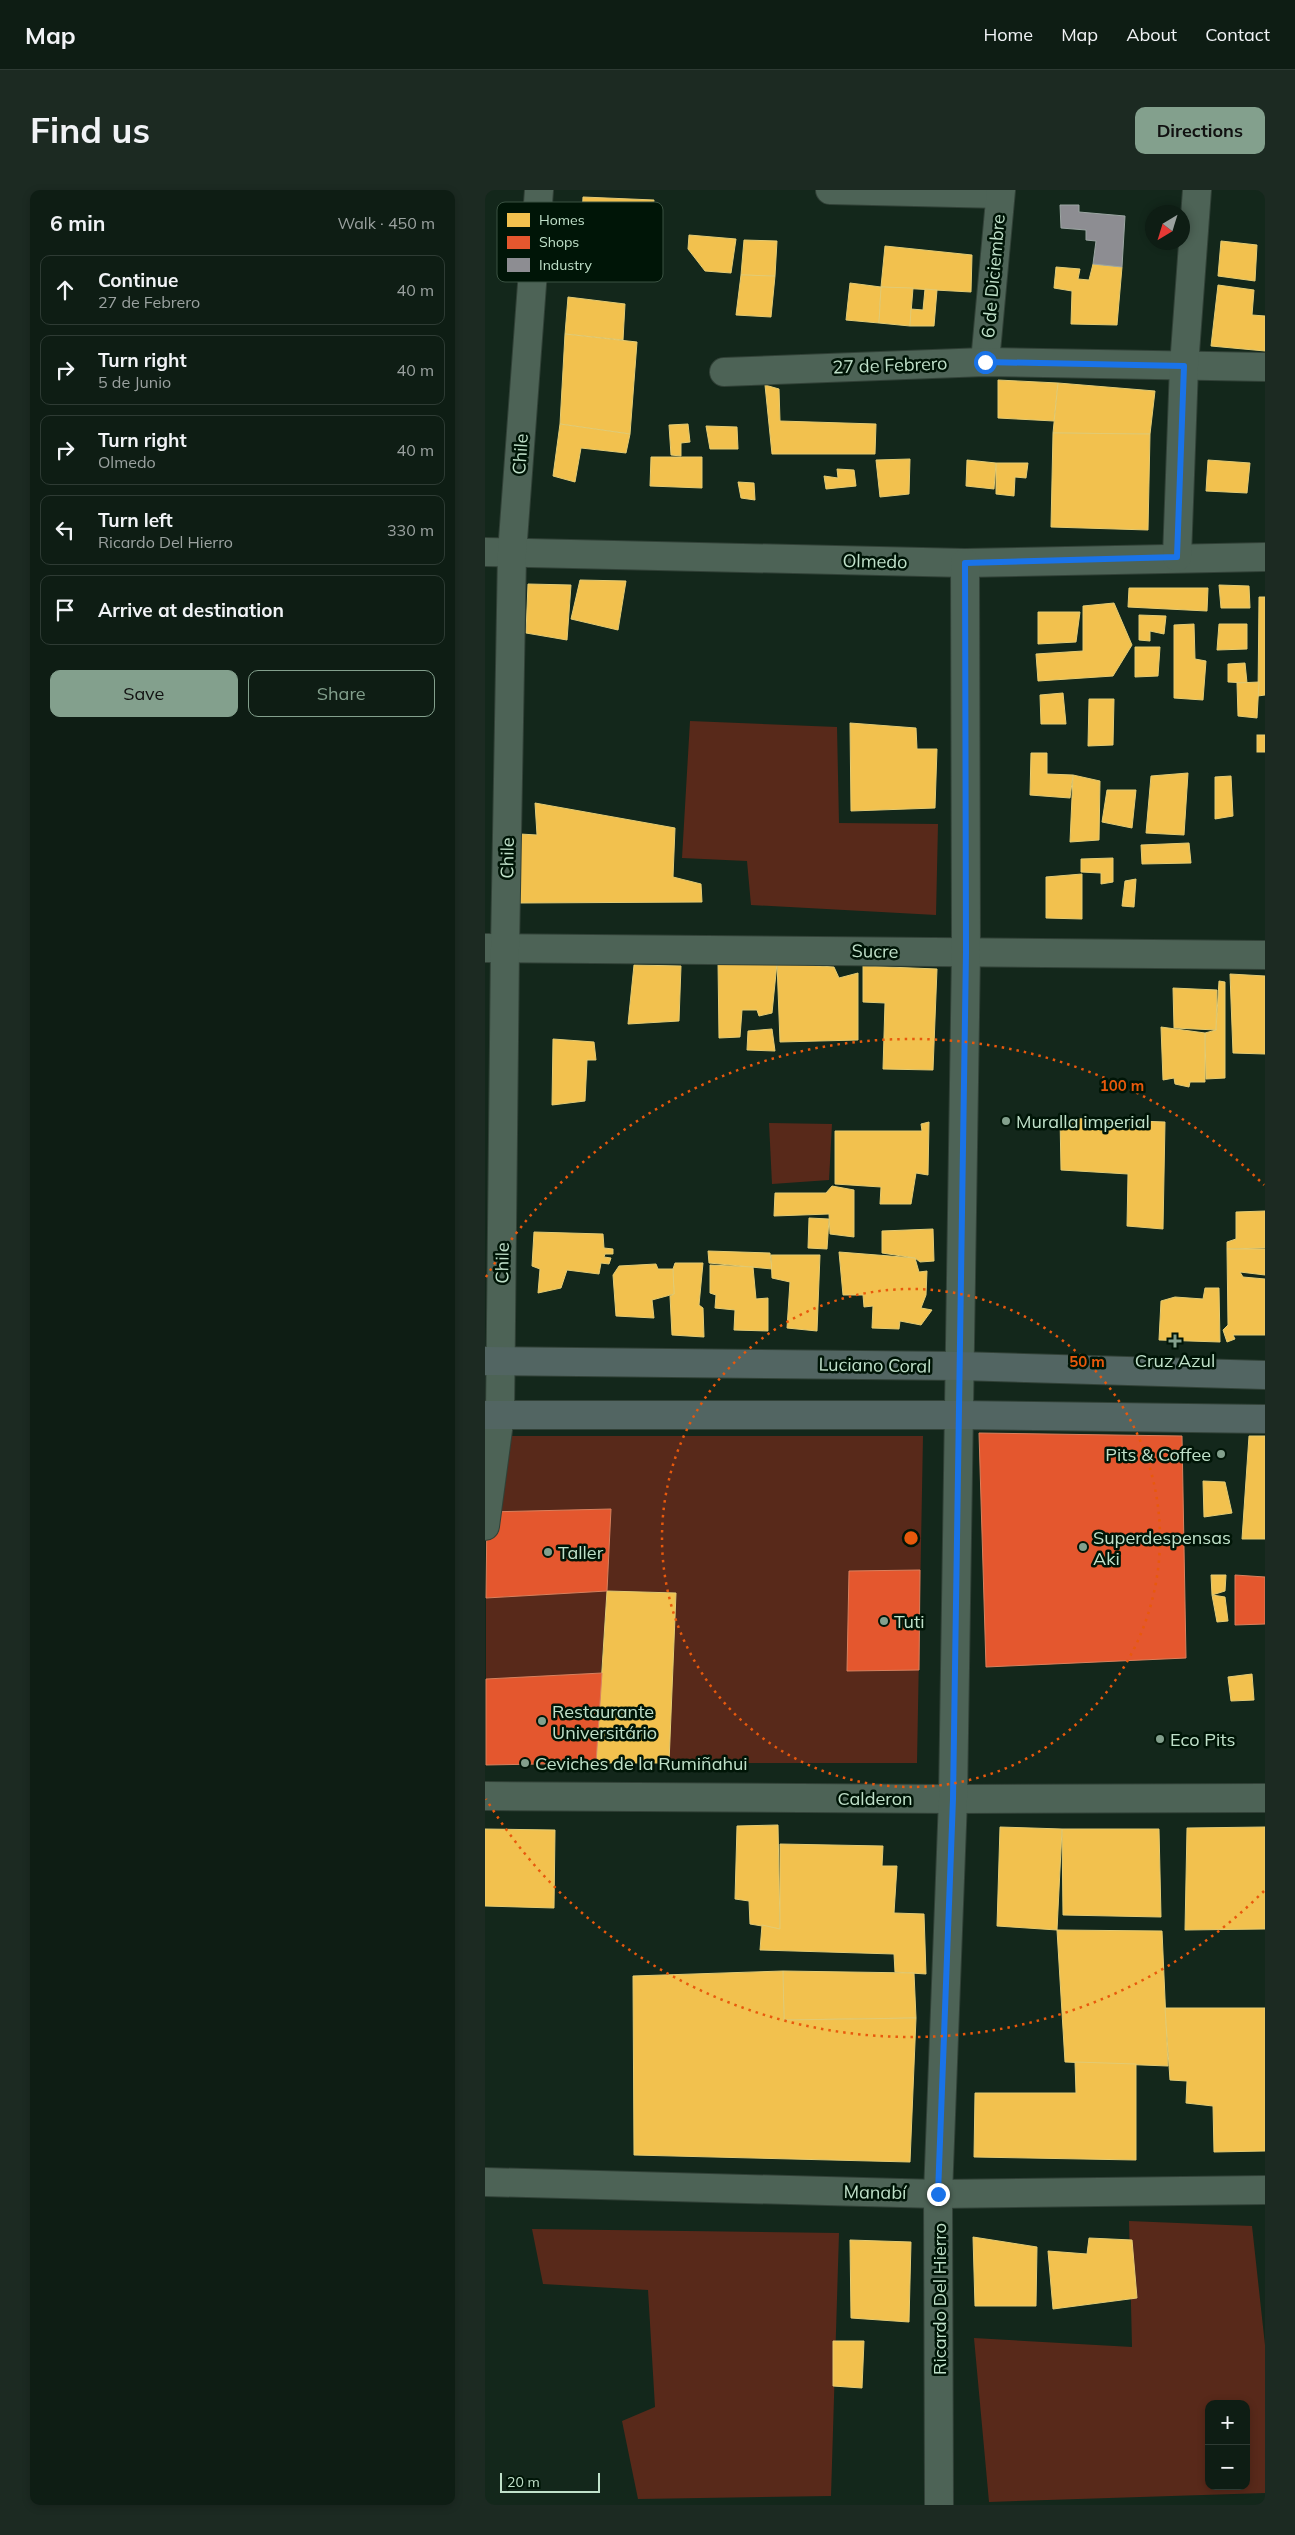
<!DOCTYPE html>
<meta charset="utf-8">
<style>
body{margin:0;font-family:Mulish,sans-serif;background:#1c2a22;color:#f1f3f6}
.controls{position:absolute;right:15px;bottom:15px;display:grid;overflow:hidden;border-radius:10px;box-shadow:0 2px 8px #0003}
.controls button{width:45px;height:45px;display:grid;place-items:center;padding:0;border:0;border-bottom:1px solid #2e3b34;background:#0e1d14;color:#f1f3f6;font:25px sans-serif}
.compass{position:absolute;left:660px;top:15px;width:45px;height:45px;border-radius:50%;background:#0e1d14;box-shadow:0 2px 8px #0003;rotate:218deg}
.scale{position:absolute;left:15px;bottom:12px;width:100px;box-sizing:border-box;padding-left:5px;border:2px solid #c0e1ca;border-top:0;font-size:14px;line-height:18px;white-space:nowrap;color:#c0e1ca;-webkit-text-stroke:4px #001507;paint-order:stroke}
.stop{position:absolute;width:15px;height:15px;margin:-11px;border:4px solid #1a73e8;border-radius:50%;background:#fff}
.stop.end{background:#1a73e8;border-color:#fff;box-shadow:0 1px 5px #0008}
.list{margin:0;padding:0;list-style:none}
h2{display:flex;justify-content:space-between;align-items:center;height:65px;margin:0;padding:0 20px;font-size:21px}
h2 small{font-size:16px;font-weight:400;color:#9ba2a0}
.list li{display:grid;grid-template-columns:32px 1fr auto;gap:15px;align-items:center;box-sizing:border-box;height:70px;margin:0 10px 10px;padding:0 10px;border:1px solid #2e3b34;border-radius:10px}
.list b{display:block;font-size:19px;white-space:nowrap}
.list p{margin:0;font-size:16px;white-space:nowrap;color:#9ba2a0}
.list em{font-size:16px;font-style:normal;color:#9ba2a0}
.actions{display:flex;gap:10px;padding:15px 20px}
.actions a{flex:1;padding:11px 0;border:1px solid #83a08d;border-radius:10px;text-align:center;font-size:18px;color:#83a08d}
.actions .main{background:#83a08d;color:#111}
.icon{flex:none;width:28px;height:28px;fill:none;stroke:currentColor;stroke-width:2;stroke-linecap:round;stroke-linejoin:round}
.map{position:relative;flex:none;width:780px;height:2315px;overflow:hidden;border-radius:10px}
header{display:flex;align-items:center;gap:30px;box-sizing:border-box;height:70px;padding:0 25px;background:#0e1d14;border-bottom:1px solid #2e3b34}
header strong{font-size:24px}
nav{display:flex;gap:28px;margin-inline-start:auto;font-size:18px}
.intro{display:flex;align-items:center;justify-content:space-between;box-sizing:border-box;height:120px;padding:0 30px}
h1{margin:0;font-size:35px}
.button{padding:12px 22px;border-radius:10px;background:#83a08d;color:#111;font-size:18px;font-weight:700}
main{display:flex;gap:30px;padding:0 30px}
aside{flex:1;background:#0e1d14;border-radius:10px;box-shadow:0 2px 8px #0003}
.map>svg:first-child{display:block}
</style>
<header>
<strong>Map</strong>
<nav><a>Home</a><a>Map</a><a>About</a><a>Contact</a></nav>
</header>
<div class="intro"><h1>Find us</h1><a class="button">Directions</a></div>
<main>
<aside>
<h2>6 min<small>Walk · 450 m</small></h2>
<ul class="list">
<li><svg class="icon" aria-label="ahead" viewBox="0 0 24 24"><path d="M12 20V5M6 11l6-6 6 6"/></svg><div><b>Continue</b><p>27 de Febrero</p></div><em>40 m</em></li>
<li><svg class="icon" aria-label="right" viewBox="0 0 24 24"><path d="M7 20v-9h11M14 6l5 5-5 5"/></svg><div><b>Turn right</b><p>5 de Junio</p></div><em>40 m</em></li>
<li><svg class="icon" aria-label="right" viewBox="0 0 24 24"><path d="M7 20v-9h11M14 6l5 5-5 5"/></svg><div><b>Turn right</b><p>Olmedo</p></div><em>40 m</em></li>
<li><svg class="icon" aria-label="left" viewBox="0 0 24 24"><path d="M17 20v-9H6M10 6l-5 5 5 5"/></svg><div><b>Turn left</b><p>Ricardo Del Hierro</p></div><em>330 m</em></li>
<li><svg class="icon" aria-label="arrive" viewBox="0 0 24 24"><path d="M6 21V4h12l-3 4 3 4H6"/></svg><div><b>Arrive at destination</b></div></li>
</ul>
<div class="actions"><a class="main">Save</a><a>Share</a></div>
</aside>
<div class="map">
<svg width="780" height="2315" viewBox="0 0 780 2315">
<rect width="100%" height="100%" fill="#13271b"/>
<!-- green -->
<g fill="#58291a" fill-rule="evenodd">
<path d="M 205,531 L 352,537 L 354,633 L 453,634 L 451,725 L 266,715 L 262,671 L 197,668 Z"/>
<path d="M 284,933 L 347,934 L 344,990 L 287,994 Z"/>
<path d="M 3,1246 L 438,1246 L 432,1573 L 184,1573 L 191,1403 L 122,1401 L 116,1483 L 1,1489 L 1,1408 L 122,1401 L 126,1320 L 2,1322 Z"/>
<path d="M 644,2031 L 767,2036 L 780,2155 L 780,2303 L 504,2312 L 489,2148 L 647,2157 ZM 724,2214 L 761,2214 L 761,2296 L 724,2296 Z"/>
<path d="M 47,2039 L 354,2043 L 346,2306 L 153,2309 L 137,2231 L 170,2217 L 163,2100 L 58,2094 Z"/>
</g>
<!-- homes -->
<g fill="#f2c14e" stroke="#e3cb73">
<path d="M 98,7 L 169,10 L 165,57 L 108,52 L 97,28 Z"/>
<path d="M 204,45 L 251,49 L 246,83 L 220,81 L 203,59 Z"/>
<path d="M 259,50 L 292,51 L 290,86 L 256,85 Z"/>
<path d="M 736,51 L 772,55 L 770,91 L 733,86 Z"/>
<path d="M 400,56 L 487,65 L 486,102 L 396,97 Z"/>
<path d="M 608,74 L 637,77 L 632,135 L 586,134 L 587,101 L 569,98 L 571,77 L 595,79 L 593,89 L 604,90 Z"/>
<path d="M 256,85 L 290,86 L 286,127 L 251,125 Z"/>
<path d="M 365,93 L 396,97 L 394,133 L 361,130 Z"/>
<path d="M 733,95 L 769,100 L 767,125 L 780,126 L 780,161 L 726,156 Z"/>
<path d="M 396,97 L 428,98 L 425,136 L 394,133 Z"/>
<path d="M 440,99 L 452,100 L 449,136 L 425,136 L 426,119 L 438,120 Z"/>
<path d="M 83,107 L 140,114 L 138,150 L 80,144 Z"/>
<path d="M 80,144 L 152,152 L 145,244 L 75,234 Z"/>
<path d="M 513,190 L 573,193 L 569,231 L 513,228 Z"/>
<path d="M 573,193 L 670,201 L 665,244 L 568,243 Z"/>
<path d="M 280,195 L 294,199 L 295,231 L 391,234 L 390,264 L 287,264 Z"/>
<path d="M 75,234 L 145,244 L 141,263 L 96,258 L 90,292 L 68,286 Z"/>
<path d="M 203,234 L 205,252 L 196,253 L 196,266 L 186,265 L 184,235 Z"/>
<path d="M 221,236 L 252,237 L 253,259 L 225,259 Z"/>
<path d="M 568,243 L 665,244 L 663,340 L 566,337 Z"/>
<path d="M 166,267 L 217,267 L 217,298 L 165,296 Z"/>
<path d="M 425,269 L 424,304 L 395,307 L 391,270 Z"/>
<path d="M 482,270 L 511,273 L 509,299 L 481,296 Z"/>
<path d="M 723,270 L 765,273 L 762,303 L 721,301 Z"/>
<path d="M 511,273 L 543,273 L 541,288 L 530,287 L 529,306 L 511,304 Z"/>
<path d="M 352,279 L 369,280 L 371,296 L 341,299 L 339,286 L 353,288 Z"/>
<path d="M 253,292 L 269,293 L 270,310 L 256,308 Z"/>
<path d="M 95,390 L 141,391 L 133,440 L 86,429 Z"/>
<path d="M 43,394 L 86,395 L 82,450 L 41,443 Z"/>
<path d="M 734,395 L 764,396 L 765,418 L 736,418 Z"/>
<path d="M 644,398 L 723,398 L 722,421 L 643,417 Z"/>
<path d="M 774,407 L 780,407 L 780,505 L 773,506 Z"/>
<path d="M 629,413 L 647,455 L 628,486 L 553,491 L 551,464 L 598,461 L 598,416 Z"/>
<path d="M 553,422 L 595,422 L 591,452 L 553,454 Z"/>
<path d="M 654,425 L 681,426 L 679,444 L 665,441 L 665,451 L 654,450 Z"/>
<path d="M 709,434 L 710,469 L 721,471 L 718,510 L 689,508 L 689,435 Z"/>
<path d="M 734,434 L 762,434 L 762,459 L 732,460 Z"/>
<path d="M 650,457 L 675,457 L 673,486 L 650,487 Z"/>
<path d="M 760,473 L 762,493 L 743,492 L 743,474 Z"/>
<path d="M 774,492 L 772,528 L 753,526 L 752,493 Z"/>
<path d="M 578,503 L 581,534 L 556,534 L 555,505 Z"/>
<path d="M 604,509 L 629,509 L 628,555 L 603,556 Z"/>
<path d="M 365,533 L 431,538 L 432,559 L 452,559 L 450,618 L 366,621 Z"/>
<rect x="772" y="545" width="8" height="17"/>
<path d="M 546,563 L 562,563 L 562,584 L 588,585 L 585,608 L 545,605 Z"/>
<path d="M 703,583 L 699,645 L 661,643 L 666,586 Z"/>
<path d="M 588,585 L 615,591 L 614,650 L 585,652 Z"/>
<path d="M 746,586 L 748,626 L 730,629 L 730,587 Z"/>
<path d="M 622,600 L 651,600 L 647,638 L 617,632 Z"/>
<path d="M 50,613 L 190,638 L 188,687 L 216,694 L 217,712 L 35,713 L 35,644 L 52,645 Z"/>
<path d="M 704,653 L 706,673 L 657,674 L 656,655 Z"/>
<path d="M 628,668 L 628,692 L 616,694 L 616,683 L 596,682 L 596,669 Z"/>
<path d="M 597,684 L 597,729 L 561,728 L 561,687 Z"/>
<path d="M 651,689 L 649,717 L 637,716 L 640,691 Z"/>
<path d="M 233,772 L 292,773 L 287,823 L 274,826 L 272,820 L 257,820 L 255,847 L 234,848 Z"/>
<path d="M 292,773 L 349,777 L 354,788 L 373,783 L 373,850 L 295,852 Z"/>
<path d="M 149,775 L 196,776 L 194,831 L 143,834 Z"/>
<path d="M 378,776 L 452,779 L 448,880 L 398,879 L 400,813 L 378,812 Z"/>
<path d="M 745,784 L 780,786 L 780,864 L 748,863 Z"/>
<path d="M 734,791 L 740,792 L 740,888 L 721,889 L 720,843 L 731,840 Z"/>
<path d="M 688,798 L 732,800 L 731,840 L 689,838 Z"/>
<path d="M 676,837 L 720,843 L 720,892 L 705,892 L 704,897 L 690,894 L 689,888 L 678,890 Z"/>
<path d="M 287,839 L 290,861 L 262,860 L 263,841 Z"/>
<path d="M 68,849 L 109,852 L 111,870 L 102,870 L 100,911 L 67,915 Z"/>
<path d="M 575,928 L 680,932 L 678,1039 L 642,1036 L 643,984 L 576,980 Z"/>
<path d="M 444,932 L 443,985 L 431,983 L 426,1014 L 395,1014 L 396,997 L 350,994 L 350,941 L 437,941 L 436,934 Z"/>
<path d="M 347,996 L 369,1000 L 369,1047 L 345,1044 L 344,1024 L 289,1026 L 290,1003 L 341,1003 Z"/>
<path d="M 780,1021 L 780,1058 L 742,1059 L 742,1052 L 751,1049 L 751,1022 Z"/>
<path d="M 324,1028 L 344,1029 L 342,1059 L 323,1058 Z"/>
<path d="M 448,1039 L 449,1071 L 435,1072 L 430,1068 L 397,1063 L 397,1041 Z"/>
<path d="M 49,1042 L 118,1044 L 119,1058 L 128,1059 L 128,1064 L 120,1064 L 119,1067 L 126,1068 L 124,1074 L 116,1073 L 114,1084 L 82,1080 L 76,1098 L 53,1103 L 55,1079 L 47,1076 Z"/>
<path d="M 742,1059 L 780,1059 L 780,1085 L 755,1082 L 758,1087 L 780,1089 L 780,1145 L 748,1145 L 750,1149 L 742,1152 L 738,1140 L 743,1135 Z"/>
<path d="M 223,1061 L 285,1063 L 287,1079 L 224,1073 Z"/>
<path d="M 354,1062 L 430,1068 L 434,1082 L 442,1081 L 441,1105 L 436,1118 L 447,1120 L 436,1135 L 415,1131 L 414,1139 L 387,1138 L 388,1116 L 379,1117 L 378,1105 L 358,1105 Z"/>
<path d="M 286,1065 L 335,1065 L 332,1141 L 302,1138 L 305,1092 L 287,1088 Z"/>
<path d="M 190,1073 L 218,1073 L 214,1115 L 218,1118 L 219,1147 L 187,1145 L 185,1106 L 189,1104 L 188,1079 Z"/>
<path d="M 171,1074 L 173,1079 L 188,1079 L 189,1104 L 167,1110 L 169,1128 L 131,1126 L 128,1085 L 134,1076 Z"/>
<path d="M 225,1075 L 268,1077 L 271,1109 L 283,1108 L 283,1141 L 249,1140 L 250,1120 L 230,1118 L 231,1105 L 225,1103 Z"/>
<path d="M 720,1098 L 734,1098 L 735,1152 L 674,1150 L 676,1111 L 690,1107 L 718,1109 Z"/>
<path d="M 764,1246 L 780,1246 L 780,1349 L 757,1349 Z"/>
<path d="M 718,1291 L 740,1292 L 747,1323 L 719,1327 Z"/>
<path d="M 726,1385 L 741,1385 L 740,1401 L 727,1405 Z"/>
<path d="M 122,1401 L 191,1403 L 184,1573 L 111,1573 Z"/>
<path d="M 727,1405 L 740,1407 L 743,1431 L 732,1432 Z"/>
<path d="M 767,1484 L 769,1510 L 746,1511 L 743,1487 Z"/>
<path d="M 293,1635 L 295,1739 L 265,1734 L 264,1711 L 250,1709 L 252,1636 Z"/>
<path d="M 515,1637 L 577,1639 L 572,1740 L 512,1736 Z"/>
<path d="M 780,1637 L 780,1739 L 700,1740 L 702,1638 Z"/>
<path d="M 0,1639 L 70,1640 L 69,1718 L 0,1716 Z"/>
<path d="M 577,1639 L 674,1639 L 676,1727 L 578,1725 Z"/>
<path d="M 295,1654 L 398,1656 L 397,1676 L 412,1676 L 409,1723 L 439,1724 L 441,1784 L 410,1782 L 409,1764 L 275,1760 L 277,1735 L 295,1739 Z"/>
<path d="M 572,1740 L 677,1741 L 683,1876 L 580,1872 Z"/>
<path d="M 298,1781 L 429,1783 L 431,1828 L 299,1830 Z"/>
<path d="M 298,1781 L 299,1830 L 431,1828 L 425,1972 L 149,1965 L 148,1786 Z"/>
<path d="M 680,1818 L 780,1818 L 780,1961 L 729,1962 L 728,1916 L 701,1913 L 702,1891 L 685,1890 Z"/>
<path d="M 590,1872 L 651,1874 L 651,1970 L 489,1967 L 490,1903 L 591,1903 Z"/>
<path d="M 488,2047 L 552,2057 L 551,2116 L 490,2116 Z"/>
<path d="M 604,2048 L 647,2050 L 652,2108 L 568,2119 L 563,2061 L 602,2064 Z"/>
<path d="M 365,2050 L 426,2052 L 424,2132 L 366,2128 Z"/>
<path d="M 348,2151 L 379,2151 L 377,2198 L 348,2196 Z"/>
</g>
<!-- shops -->
<g fill="#e4572e" stroke="#d9805d">
<path d="M 494,1243 L 697,1246 L 701,1468 L 501,1477 Z"/>
<path d="M 126,1319 L 122,1401 L 1,1408 L 2,1322 Z"/>
<path d="M 435,1380 L 434,1480 L 362,1481 L 364,1381 Z"/>
<path d="M 750,1385 L 780,1387 L 780,1434 L 750,1435 Z"/>
<path d="M 117,1483 L 111,1573 L 1,1575 L 1,1489 Z"/>
</g>
<!-- industry -->
<path fill="#8d8d92" stroke="#9ca6a3" d="M 575,15 L 594,15 L 594,22 L 640,26 L 637,77 L 608,74 L 611,51 L 601,50 L 601,40 L 576,38 Z"/>
<g fill="none" stroke-linecap="round" stroke-linejoin="round">
<!-- minor casing -->
<g stroke="#314137" stroke-width="30">
<g id="minor">
<path d="M 345,0 L 515,4"/>
<path d="M 500,172 L 516,0"/>
<path d="M 239,182 L 500,172 L 780,177"/>
<path d="M 0,362 L 480,373 L 780,367"/>
<path d="M 692,367 L 699,176 L 712,0"/>
<path d="M 0,758 L 780,765"/>
<path d="M 0,1336 L 15,1225 L 20,758 L 27,363 L 54,0"/>
<path d="M 0,1606 L 468,1609 L 780,1608"/>
<path d="M 0,1992 L 453,2004 L 780,2000"/>
<path d="M 454,2315 L 453,2004 L 468,1609 L 481,762 L 480,373"/>
</g>
</g>
<!-- major casing -->
<g stroke="#314137" stroke-width="30">
<g id="major">
<path d="M 0,1171 L 474,1176 L 780,1185"/>
<path d="M 0,1225 L 472,1225 L 780,1229"/>
</g>
</g>
<!-- minor -->
<use href="#minor" stroke="#4d6356" stroke-width="28"/>
<!-- major -->
<use href="#major" stroke="#526562" stroke-width="28"/>
</g>
<g fill="none" stroke-linecap="round" stroke-linejoin="round">
<!-- route -->
<path stroke="#1a73e8" stroke-width="6" d="M 453,2004 L 468,1609 L 481,762 L 480,373 L 692,367 L 699,176 L 500,172"/>
</g>
<!-- distance rings -->
<g fill="none" stroke="#e8590c" stroke-width="2.5" stroke-dasharray="2.5 5">
<circle cx="426" cy="1348" r="249"/>
<path d="M779 1701A499 499 0 0 1 1 1609M1 1087A499 499 0 0 1 779 995"/>
</g>
<!-- markers -->
<g fill="#83a08d" stroke="#001507" stroke-width="2">
<circle cx="521" cy="931" r="5"/>
<path d="M687.5 1143.5h5v5h5v5h-5v5h-5v-5h-5v-5h5z"/>
<circle cx="736" cy="1264" r="5"/>
<circle cx="598" cy="1357" r="5"/>
<circle cx="63" cy="1362" r="5"/>
<circle cx="399" cy="1431" r="5"/>
<circle cx="57" cy="1531" r="5"/>
<circle cx="675" cy="1549" r="5"/>
<circle cx="40" cy="1573" r="5"/>
</g>
<g text-anchor="middle" dominant-baseline="central" stroke-width="5" stroke-linejoin="round" paint-order="stroke">
<!-- street labels -->
<g font-size="18" fill="#c0e1ca" stroke="#001507">
<text transform="translate(508 86) rotate(-85)">6 de Diciembre</text>
<text transform="translate(405 175) rotate(-2)">27 de Febrero</text>
<text transform="translate(35 264) rotate(-86)">Chile</text>
<text transform="translate(390 371) rotate(1)">Olmedo</text>
<text transform="translate(22 668) rotate(-89)">Chile</text>
<text transform="translate(390 761) rotate(1)">Sucre</text>
<text transform="translate(17 1073) rotate(-89)">Chile</text>
<text transform="translate(390 1175) rotate(1)">Luciano Coral</text>
<text x="390" y="1608">Calderon</text>
<text transform="translate(390 2002) rotate(1)">Manabí</text>
<text transform="translate(454 2109) rotate(-90)">Ricardo Del Hierro</text>
</g>
<!-- poi labels -->
<g font-size="18" fill="#c0e1ca" stroke="#001507" text-anchor="start">
<text x="531" y="931">Muralla imperial</text>
<text x="690" y="1170" text-anchor="middle">Cruz Azul</text>
<text x="726" y="1264" text-anchor="end">Pits &amp; Coffee</text>
<text x="608" y="1347">Superdespensas<tspan x="608" dy="21">Aki</tspan></text>
<text x="73" y="1362">Taller</text>
<text x="409" y="1431">Tuti</text>
<text x="67" y="1521">Restaurante<tspan x="67" dy="21">Universitário</tspan></text>
<text x="685" y="1549">Eco Pits</text>
<text x="50" y="1573">Ceviches de la Rumiñahui</text>
</g>
</g>
<!-- legend -->
<rect x="12" y="12" width="166" height="80" rx="8" fill="#001507" stroke="#3a5242" stroke-width="1"/>
<rect x="22" y="23" width="23" height="14" fill="#f2c14e"/>
<rect x="22" y="46" width="23" height="13" fill="#e4572e"/>
<rect x="22" y="68" width="23" height="14" fill="#8d8d92"/>
<g font-size="14" fill="#c0e1ca">
<text x="54" y="35">Homes</text>
<text x="54" y="57">Shops</text>
<text x="54" y="80">Industry</text>
</g>
<circle cx="426" cy="1348" r="8" fill="#e8590c" stroke="#001507" stroke-width="2.5"/>
<g font-size="15" text-anchor="middle" font-weight="bold" fill="#e8590c" stroke="#001507" stroke-width="5" stroke-linejoin="round" paint-order="stroke">
<text x="637" y="901">100 m</text>
<text x="602" y="1177">50 m</text>
</g>
</svg>
<div class="controls">
<button>+</button>
<button>−</button>
</div>
<svg class="compass" viewBox="-18 -18 36 36"><path d="M0-13l5 13h-10z" fill="#e53935"/><path d="M0 13l5-13h-10z" fill="#9ba2a0"/></svg>
<div class="scale">20 m</div>
<div class="stop" style="left:500px;top:172px"></div>
<div class="stop end" style="left:453px;top:2004px"></div>
</div>
</main>
